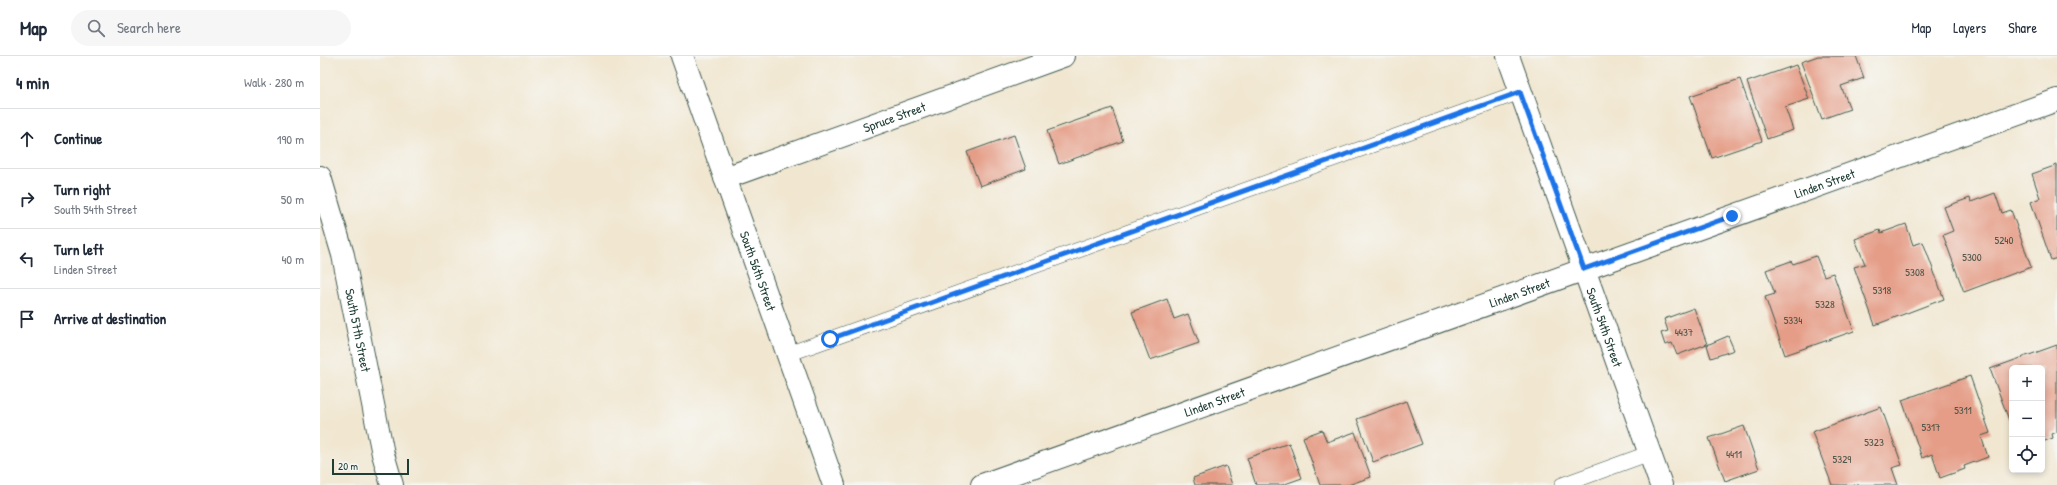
<!DOCTYPE html>
<meta charset="utf-8">
<style>
body{margin:0;font-family:"Patrick Hand",sans-serif;background:#f6f6f7;color:#1f2937}
.controls{position:absolute;right:12px;bottom:12px;display:grid;overflow:hidden;border-radius:6px;box-shadow:0 2px 6px #0003}
.controls button{width:36px;height:36px;display:grid;place-items:center;padding:0;border:0;border-bottom:1px solid #e0e1e3;background:#fff;color:#1f2937;font:20px sans-serif}
.scale{position:absolute;left:12px;bottom:10px;width:77px;box-sizing:border-box;padding-left:4px;border:2px solid #1f3d34;border-top:0;font-size:11px;line-height:14px;white-space:nowrap;color:#1f3d34;-webkit-text-stroke:3px #f6f6f2;paint-order:stroke}
.stop{position:absolute;width:12px;height:12px;margin:-9px;border:3px solid #1a73e8;border-radius:50%;background:#fff}
.stop.end{background:#1a73e8;border-color:#fff;box-shadow:0 1px 4px #0008}
.list{margin:0;padding:0;list-style:none}
h2{display:flex;justify-content:space-between;align-items:center;height:52px;margin:0;padding:0 16px;font-size:17px}
h2 small{font-size:13px;font-weight:400;color:#747a83}
.list li{display:grid;grid-template-columns:26px 1fr auto;gap:12px;align-items:center;box-sizing:border-box;height:60px;padding:0 16px;border-top:1px solid #e0e1e3}
.list b{display:block;font-size:15px;white-space:nowrap}
.list p{margin:0;font-size:13px;white-space:nowrap;color:#747a83}
.list em{font-size:13px;font-style:normal;color:#747a83}
.icon{flex:none;width:22px;height:22px;fill:none;stroke:currentColor;stroke-width:2;stroke-linecap:round;stroke-linejoin:round}
.map{position:relative;flex:none;width:1737px;height:429px;overflow:hidden}
header{display:flex;align-items:center;gap:24px;box-sizing:border-box;height:56px;padding:0 20px;background:#fff;border-bottom:1px solid #e0e1e3}
header strong{font-size:19px}
nav{display:flex;gap:22px;margin-inline-start:auto;font-size:14px}
.search{width:280px;height:36px;background:#f6f6f7;display:flex;align-items:center;gap:10px;box-sizing:border-box;padding:0 14px;border-radius:22px;color:#747a83;font-size:15px}
main{display:flex}
aside{flex:1;background:#fff}
.map>svg:first-child{display:block}
</style>
<header>
<strong>Map</strong>
<div class="search"><svg class="icon" aria-label="search" viewBox="0 0 24 24"><circle cx="10" cy="10" r="6"/><path d="M15 15l6 6"/></svg>Search here</div>
<nav><a>Map</a><a>Layers</a><a>Share</a></nav>
</header>
<main>
<aside>
<h2>4 min<small>Walk · 280 m</small></h2>
<ul class="list">
<li><svg class="icon" aria-label="ahead" viewBox="0 0 24 24"><path d="M12 20V5M6 11l6-6 6 6"/></svg><div><b>Continue</b></div><em>190 m</em></li>
<li><svg class="icon" aria-label="right" viewBox="0 0 24 24"><path d="M7 20v-9h11M14 6l5 5-5 5"/></svg><div><b>Turn right</b><p>South 54th Street</p></div><em>50 m</em></li>
<li><svg class="icon" aria-label="left" viewBox="0 0 24 24"><path d="M17 20v-9H6M10 6l-5 5 5 5"/></svg><div><b>Turn left</b><p>Linden Street</p></div><em>40 m</em></li>
<li><svg class="icon" aria-label="arrive" viewBox="0 0 24 24"><path d="M6 21V4h12l-3 4 3 4H6"/></svg><div><b>Arrive at destination</b></div></li>
</ul>
</aside>
<div class="map">
<svg width="1737" height="429" viewBox="0 0 1737 429">
<rect width="100%" height="100%" fill="#f6f6f2"/>
<filter id="ink" filterUnits="userSpaceOnUse"><feTurbulence type="fractalNoise" baseFrequency=".025" numOctaves="2"/><feDisplacementMap in="SourceGraphic" scale="8" xChannelSelector="R" yChannelSelector="G"/><feConvolveMatrix kernelMatrix="1 2 1 2 8 2 1 2 1" color-interpolation-filters="sRGB"/></filter>
<filter id="wash" filterUnits="userSpaceOnUse"><feTurbulence type="fractalNoise" baseFrequency=".012" numOctaves="4" result="noise"/><feDisplacementMap in="SourceGraphic" scale="16" xChannelSelector="R" yChannelSelector="G"/><feGaussianBlur stdDeviation="0.9" result="paint"/><feColorMatrix in="noise" values="0 0 0 0 0 0 0 0 0 0 0 0 0 0 0 0 0 1.4 0 .05"/><feComposite in="paint" operator="in"/></filter>
<g filter="url(#wash)">
<rect width="100%" height="100%" fill="#f1e7d1"/>
<g id="blocks">
<!-- building -->
<g fill="#e59d87">
<path d="M 1498,0 L 1536,0 L 1544,22 L 1521,30 L 1530,53 L 1502,63 L 1481,6 Z"/>
<path d="M 1476,9 L 1489,43 L 1465,51 L 1473,74 L 1447,83 L 1427,26 Z"/>
<path d="M 1420,23 L 1442,85 L 1392,102 L 1370,40 Z"/>
<path d="M 792,52 L 803,85 L 739,108 L 727,75 Z"/>
<path d="M 694,79 L 706,113 L 660,130 L 647,96 Z"/>
<path d="M 1737,109 L 1737,202 L 1731,204 L 1711,146 L 1720,142 L 1712,118 Z"/>
<path d="M 1675,137 L 1682,157 L 1691,154 L 1711,211 L 1644,236 L 1623,179 L 1633,175 L 1624,151 L 1650,142 L 1651,146 Z"/>
<path d="M 1586,168 L 1593,189 L 1603,186 L 1624,243 L 1555,269 L 1534,211 L 1545,208 L 1535,183 L 1560,174 L 1561,177 Z"/>
<path d="M 1496,200 L 1504,220 L 1513,217 L 1534,275 L 1465,299 L 1445,241 L 1455,238 L 1446,214 L 1471,205 L 1473,208 Z"/>
<path d="M 847,243 L 854,263 L 868,258 L 879,287 L 830,304 L 812,256 Z"/>
<path d="M 1374,252 L 1387,288 L 1357,299 L 1352,287 L 1345,289 L 1341,277 L 1348,275 L 1344,263 Z"/>
<path d="M 1408,280 L 1414,294 L 1391,302 L 1387,289 Z"/>
<path d="M 1737,289 L 1737,376 L 1732,378 L 1733,382 L 1722,386 L 1722,312 L 1692,312 L 1692,372 L 1670,313 Z"/>
<path d="M 1650,320 L 1670,377 L 1661,380 L 1668,401 L 1644,410 L 1645,413 L 1620,422 L 1612,398 L 1602,402 L 1582,344 Z"/>
<path d="M 1086,345 L 1102,388 L 1053,406 L 1037,363 Z"/>
<path d="M 1561,351 L 1582,409 L 1572,412 L 1578,429 L 1512,429 L 1492,376 Z"/>
<path d="M 1424,370 L 1439,413 L 1405,425 L 1389,382 Z"/>
<path d="M 1002,374 L 1007,386 L 1035,376 L 1051,421 L 1028,429 L 1000,429 L 983,381 Z"/>
<path d="M 969,387 L 982,422 L 962,429 L 936,429 L 927,402 Z"/>
<path d="M 906,410 L 912,429 L 875,429 L 873,422 Z"/>
</g>
</g>
</g>
<g filter="url(#ink)">
<use href="#blocks" fill-opacity="0" stroke="#3e564c" stroke-width="1"/>
<g fill="none" stroke-linecap="round" stroke-linejoin="round">
<!-- lane casing -->
<g stroke="#3e564c" stroke-width="16">
<g id="lane">
<path d="M 468,298 L 1200,36"/>
<path d="M 1242,429 L 1330,397"/>
</g>
</g>
<!-- street casing -->
<g stroke="#3e564c" stroke-width="24">
<g id="street">
<path id="s1" d="M 1188,0 L 1341,429"/>
<path id="s2" d="M 0,121 L 23,199 L 63,398 L 72,429"/>
<path id="s3" d="M 405,122 L 743,0"/>
<path id="s4" d="M 662,429 L 1737,44"/>
</g>
</g>
<!-- secondary casing -->
<g stroke="#3e564c" stroke-width="24">
<g id="secondary">
<path id="s5" d="M 362,0 L 514,429"/>
</g>
</g>
<!-- lane -->
<use href="#lane" stroke="#fff" stroke-width="15"/>
<!-- street -->
<use href="#street" stroke="#fff" stroke-width="22"/>
<!-- secondary -->
<use href="#secondary" stroke="#fff" stroke-width="22"/>
</g>
</g>
<g fill="none" stroke-linecap="round" stroke-linejoin="round" filter="url(#ink)">
<!-- route -->
<path stroke="#1a73e8" stroke-width="5" d="M 510,283 L 1200,36 L 1264,213 L 1412,160"/>
</g>
<g text-anchor="middle" dominant-baseline="central" stroke-width="3.5" stroke-linejoin="round" paint-order="stroke">
<!-- number labels -->
<g font-size="11" fill="#505549">
<text x="1684" y="184">5240</text>
<text x="1652" y="201">5300</text>
<text x="1595" y="216">5308</text>
<text x="1562" y="234">5318</text>
<text x="1505" y="248">5328</text>
<text x="1473" y="264">5334</text>
<text x="1364" y="276">4437</text>
<text x="1643" y="354">5311</text>
<text x="1611" y="371">5317</text>
<text x="1554" y="386">5323</text>
<text x="1414" y="398">4411</text>
<text x="1522" y="403">5329</text>
</g>
<!-- street labels -->
<g font-size="13" fill="#1f3d34" stroke="#f6f6f2">
<text stroke="none"><textPath href="#s3" startOffset="180">Spruce Street</textPath></text>
<text stroke="none"><textPath href="#s4" startOffset="895">Linden Street</textPath></text>
<text stroke="none"><textPath href="#s5" startOffset="228">South 56th Street</textPath></text>
<text stroke="none"><textPath href="#s4" startOffset="571">Linden Street</textPath></text>
<text stroke="none"><textPath href="#s1" startOffset="288">South 54th Street</textPath></text>
<text stroke="none"><textPath href="#s2" startOffset="158">South 57th Street</textPath></text>
<text stroke="none"><textPath href="#s4" startOffset="247">Linden Street</textPath></text>
</g>
</g>
</svg>
<div class="controls">
<button>+</button>
<button>−</button>
<button><svg class="icon" aria-label="locate" viewBox="0 0 24 24"><circle cx="12" cy="12" r="6"/><path d="M12 2v4M12 18v4M2 12h4M18 12h4"/></svg></button>
</div>
<div class="scale">20 m</div>
<div class="stop" style="left:510px;top:283px"></div>
<div class="stop end" style="left:1412px;top:160px"></div>
</div>
</main>
